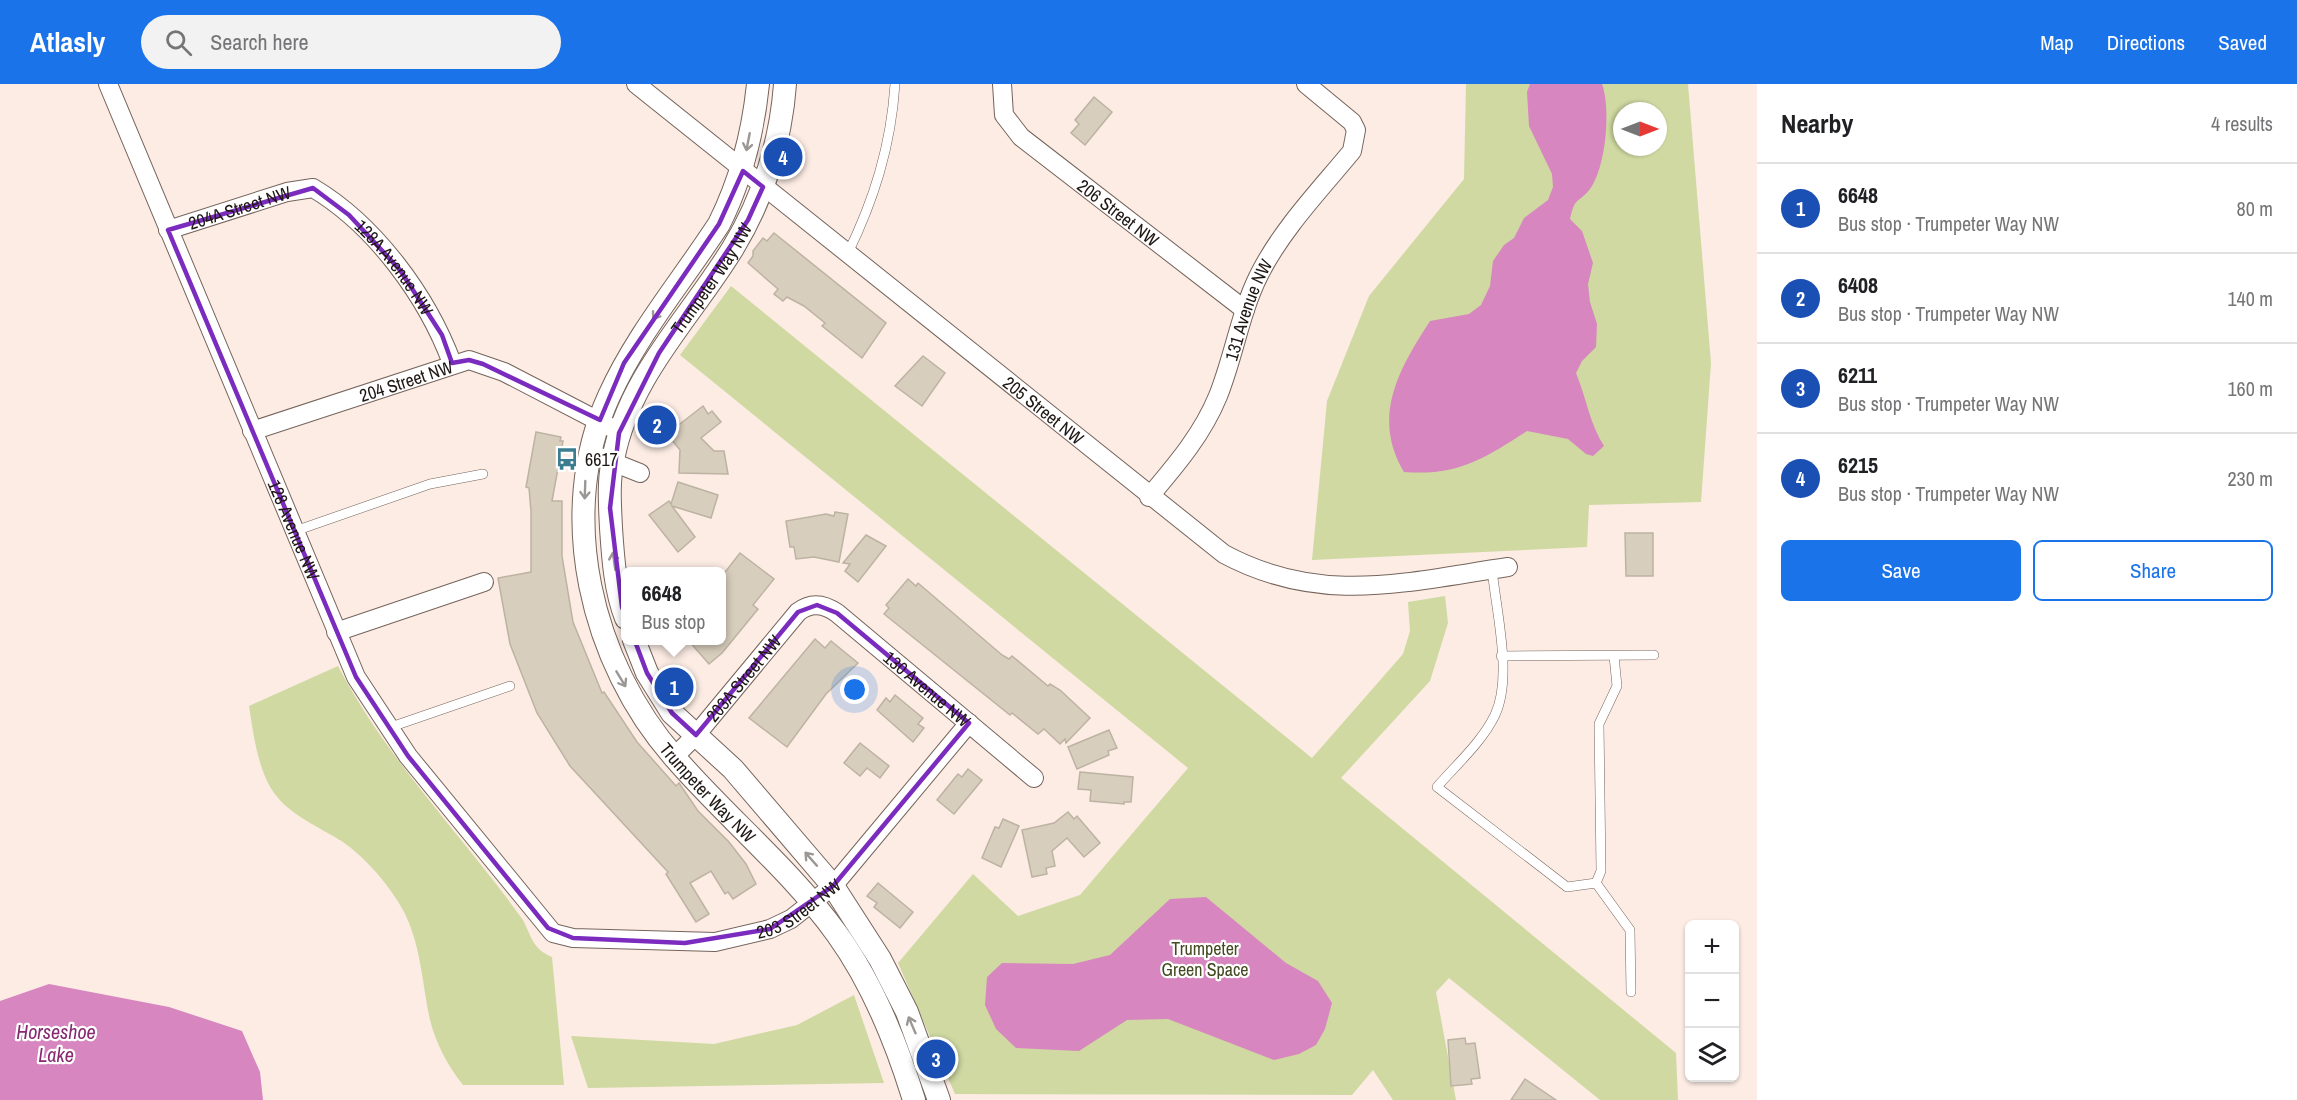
<!DOCTYPE html>
<meta charset="utf-8">
<style>
body{margin:0;font-family:"Archivo Narrow",sans-serif;background:#f2f2f2;color:#202124}
.controls{position:absolute;right:18px;bottom:18px;display:grid;overflow:hidden;border-radius:9px;box-shadow:0 2px 4px #0004}
.controls button{width:54px;height:54px;display:grid;place-items:center;padding:0;border:0;border-bottom:2px solid #e0e0e0;background:#fff;color:#202124;font:30px sans-serif}
.compass{position:absolute;left:1613px;top:18px;width:54px;height:54px;border-radius:50%;background:#fff;box-shadow:0 2px 4px #0004;rotate:90deg}
.you{position:absolute;left:855px;top:606px;width:21px;height:21px;margin:-15px;border:4px solid #fff;border-radius:50%;background:#1a73e8;box-shadow:0 0 0 9px #1a73e833}
.badge{display:grid;place-items:center;width:39px;height:39px;border-radius:50%;background:#1a73e8;color:#fff;font-size:20px;font-weight:700}
.pin{position:absolute;translate:-50% -50%;border:3px solid #fff;box-shadow:0 2px 6px #0006}
.popup{position:absolute;left:621px;top:483px;width:105px;height:78px;box-sizing:border-box;display:grid;place-content:center;border-radius:9px;background:#fff;filter:drop-shadow(0 2px 4px #0005);font-size:20px;white-space:nowrap;color:#757577}
.popup b{font-size:22px;color:#202124}
.popup::after{content:'';position:absolute;left:50%;top:100%;margin-left:-12px;border:12px solid transparent;border-top-color:#fff}
.list{margin:0;padding:0;list-style:none}
h2{display:flex;justify-content:space-between;align-items:center;height:78px;margin:0;padding:0 24px;font-size:26px}
h2 small{font-size:20px;font-weight:400;color:#757577}
.list li{display:grid;grid-template-columns:39px 1fr auto;gap:18px;align-items:center;box-sizing:border-box;height:90px;padding:0 24px;border-top:2px solid #e0e0e0}
.list b{display:block;font-size:22px;white-space:nowrap}
.list p{margin:0;font-size:20px;white-space:nowrap;color:#757577}
.list em{font-size:20px;font-style:normal;color:#757577}
.actions{display:flex;gap:12px;padding:18px 24px}
.actions a{flex:1;padding:14px 0;border:2px solid #1a73e8;border-radius:9px;text-align:center;font-size:21px;color:#1a73e8}
.actions .main{background:#1a73e8;color:#fff}
.icon{flex:none;width:33px;height:33px;fill:none;stroke:currentColor;stroke-width:2;stroke-linecap:round;stroke-linejoin:round}
.map{position:relative;flex:none;width:1757px;height:1016px;overflow:hidden}
header{display:flex;align-items:center;gap:36px;box-sizing:border-box;height:84px;padding:0 30px;background:#1a73e8;color:#fff}
header strong{font-size:28px}
nav{display:flex;gap:33px;margin-inline-start:auto;font-size:21px}
.search{width:420px;height:54px;background:#f2f2f2;display:flex;align-items:center;gap:15px;box-sizing:border-box;padding:0 21px;border-radius:33px;color:#757577;font-size:22px}
main{display:flex}
aside{flex:1;background:#fff}
.map>svg:first-child{display:block}
</style>
<header>
<strong>Atlasly</strong>
<div class="search"><svg class="icon" aria-label="search" viewBox="0 0 24 24"><circle cx="10" cy="10" r="6"/><path d="M15 15l6 6"/></svg>Search here</div>
<nav><a>Map</a><a>Directions</a><a>Saved</a></nav>
</header>
<main>
<div class="map">
<svg width="1757" height="1016" viewBox="0 0 1757 1016">
<rect width="100%" height="100%" fill="#fcece4"/>
<!-- green -->
<g fill="#cfd9a1" fill-rule="evenodd">
<path d="M 1466,0 L 1688,0 L 1711,279 L 1701,418 L 1589,421 L 1587,463 L 1312,476 L 1327,317 L 1369,212 L 1464,95 ZM 1622,27 L 1658,27 L 1658,63 L 1622,63 Z"/>
<path d="M 731,202 L 1312,674 L 1403,570 L 1410,547 L 1408,518 L 1445,512 L 1448,539 L 1430,597 L 1341,694 L 1676,969 L 1678,1016 L 1600,1016 L 1449,894 L 1436,908 L 1456,1016 L 1393,1016 L 1373,986 L 1352,1011 L 955,1010 L 898,879 L 973,790 L 1018,832 L 1080,811 L 1188,684 L 680,271 Z"/>
<path d="M 338,582 C 387,676 462,751 523,836 C 532,854 533,865 552,873 L 564,1001 L 463,1001 C 448,982 436,960 430,936 C 422,899 421,860 403,826 C 389,801 367,775 343,758 C 315,740 282,729 267,697 C 256,673 253,647 249,622 Z"/>
<path d="M 854,911 L 884,999 L 588,1004 L 571,952 L 714,960 L 797,941 Z"/>
</g>
<!-- water -->
<g fill="#d786c0">
<path d="M 1530,0 L 1602,0 C 1611,25 1606,83 1590,105 C 1578,120 1575,112 1570,135 L 1582,147 L 1593,179 L 1588,200 L 1590,218 L 1597,240 L 1596,263 L 1582,277 L 1576,289 C 1586,313 1590,341 1604,362 L 1593,372 L 1586,370 L 1568,355 L 1527,347 C 1483,375 1458,392 1404,388 C 1371,333 1399,285 1430,237 L 1469,230 L 1481,221 L 1490,202 L 1493,177 L 1504,161 L 1514,154 L 1524,134 L 1548,116 L 1553,103 L 1552,90 L 1529,42 L 1527,8 Z"/>
<path d="M 1206,813 L 1286,879 L 1318,897 L 1332,919 L 1325,945 L 1316,961 L 1299,970 L 1274,976 L 1168,935 L 1127,936 L 1079,967 L 1016,964 L 996,945 L 985,921 L 987,893 L 1002,879 L 1073,880 L 1110,871 L 1170,815 Z"/>
<path d="M 49,900 L 169,923 L 242,947 L 260,988 L 263,1016 L 0,1016 L 0,917 Z"/>
</g>
<!-- building -->
<g fill="#d8cebd" stroke="#bdb3a2" stroke-width="1.5">
<path d="M 1094,13 L 1112,28 L 1085,61 L 1071,49 L 1079,40 L 1075,36 Z"/>
<path d="M 774,149 L 886,239 L 862,274 L 822,242 L 825,239 L 804,222 L 787,213 L 783,217 L 774,210 L 778,205 L 748,179 L 753,172 L 753,167 L 763,154 L 767,157 Z"/>
<path d="M 923,272 L 945,289 L 922,322 L 895,302 Z"/>
<path d="M 703,322 L 708,330 L 712,327 L 721,338 L 701,354 L 714,367 L 724,367 L 728,390 L 679,389 L 680,366 L 667,350 Z"/>
<path d="M 536,348 L 561,353 L 560,357 L 563,357 L 552,417 L 562,417 L 562,472 L 573,538 L 602,609 L 604,608 L 637,658 L 676,702 L 679,699 L 698,727 L 729,758 L 746,780 L 756,800 L 733,815 L 728,808 L 725,810 L 711,787 L 690,799 L 709,830 L 696,838 L 666,790 L 668,788 L 570,682 L 537,629 L 510,560 L 498,494 L 531,488 L 531,427 L 529,404 L 526,403 Z"/>
<path d="M 678,398 L 718,411 L 711,434 L 672,422 L 695,453 L 678,468 L 649,431 L 669,417 L 671,420 Z"/>
<path d="M 835,428 L 848,430 L 839,478 L 814,473 L 796,475 L 794,463 L 790,463 L 786,437 L 826,430 L 834,432 Z"/>
<path d="M 1625,449 L 1653,449 L 1653,492 L 1626,492 Z"/>
<path d="M 866,451 L 886,462 L 858,498 L 845,487 L 850,480 L 843,479 Z"/>
<path d="M 740,469 L 774,495 L 753,521 L 758,525 L 722,569 L 709,580 L 688,556 L 722,556 L 722,492 Z"/>
<path d="M 908,495 L 916,502 L 918,499 L 1002,571 L 1009,575 L 1012,572 L 1048,602 L 1050,600 L 1060,606 L 1090,634 L 1066,659 L 1065,655 L 1060,660 L 1044,645 L 1038,650 L 1012,629 L 1010,631 L 884,530 L 889,524 L 886,521 Z"/>
<path d="M 815,555 L 825,564 L 831,557 L 858,579 L 826,610 L 787,663 L 749,634 Z"/>
<path d="M 895,611 L 923,634 L 918,640 L 924,644 L 913,658 L 877,626 L 886,614 L 890,618 Z"/>
<path d="M 1109,646 L 1117,664 L 1108,667 L 1109,671 L 1077,685 L 1068,663 Z"/>
<path d="M 860,659 L 889,682 L 880,694 L 867,684 L 860,692 L 844,679 Z"/>
<path d="M 968,685 L 982,696 L 954,730 L 937,716 L 958,690 L 962,693 Z"/>
<path d="M 1080,688 L 1133,693 L 1131,718 L 1124,718 L 1124,720 L 1090,717 L 1091,706 L 1078,705 Z"/>
<path d="M 1068,728 L 1074,735 L 1077,732 L 1100,759 L 1084,773 L 1067,754 L 1052,767 L 1055,782 L 1046,784 L 1047,790 L 1032,793 L 1022,746 L 1054,739 Z"/>
<path d="M 1003,735 L 1019,742 L 1001,783 L 982,774 L 995,743 L 999,744 Z"/>
<path d="M 878,799 L 913,828 L 900,844 L 874,823 L 877,819 L 867,812 Z"/>
<path d="M 1465,954 L 1466,960 L 1475,959 L 1480,994 L 1471,995 L 1472,1000 L 1451,1002 L 1448,956 Z"/>
<path d="M 1525,995 L 1556,1016 L 1511,1016 Z"/>
</g>
<g fill="none" stroke-linecap="round" stroke-linejoin="round">
<!-- service casing -->
<g stroke="#75645b" stroke-width="10">
<g id="service">
<path d="M 847,171 C 874,116 891,62 895,0"/>
<path d="M 295,447 L 430,400 L 483,390"/>
<path d="M 1492,485 C 1496,527 1513,593 1495,631 C 1482,658 1456,681 1437,703 L 1567,803 L 1596,799 L 1601,787 L 1599,640 L 1617,602 L 1614,572"/>
<path d="M 1501,572 L 1654,571"/>
<path d="M 388,644 L 510,602"/>
<path d="M 1596,799 L 1630,846 L 1631,908"/>
</g>
</g>
<!-- minor casing -->
<g stroke="#75645b" stroke-width="20">
<g id="minor">
<path id="s1" d="M 108,0 L 356,593 L 408,672 L 553,849 L 573,854 L 715,858 L 770,845 L 791,835 L 833,802 L 969,639"/>
<path id="s2" d="M 636,0 L 1224,470 C 1321,522 1405,498 1508,483"/>
<path id="s3" d="M 1002,0 L 1004,31 L 1021,53 L 1245,226"/>
<path id="s4" d="M 168,146 L 287,108 L 313,104 C 375,141 427,212 452,279"/>
<path id="s5" d="M 252,347 L 469,276 L 504,288 L 610,343"/>
<path d="M 600,373 L 640,389"/>
<path id="s6" d="M 1149,413 C 1176,381 1202,351 1218,312 C 1234,272 1240,229 1259,191 C 1282,145 1320,106 1352,67 L 1356,46 L 1352,38 L 1306,0"/>
<path d="M 336,548 L 484,498"/>
<path id="s7" d="M 674,673 L 696,651 L 798,528 C 811,518 824,520 837,529 L 1034,694"/>
</g>
</g>
<!-- tertiary casing -->
<g stroke="#75645b" stroke-width="24">
<g id="tertiary">
<path id="s8" d="M 758,0 C 753,49 741,96 719,140 C 682,197 637,250 609,312 C 555,430 591,579 675,674 C 727,734 790,785 837,850 C 873,900 896,957 914,1016"/>
<path id="s9" d="M 626,534 C 615,506 613,474 611,444 C 610,422 608,398 613,376 C 628,293 691,233 733,164 C 763,115 781,57 785,0"/>
<path d="M 634,556 L 647,589 L 672,629 L 733,685 L 833,802 L 880,875 L 907,928 L 939,1016"/>
</g>
</g>
<!-- service -->
<use href="#service" stroke="#fff" stroke-width="9"/>
<!-- minor -->
<use href="#minor" stroke="#fff" stroke-width="18"/>
<!-- tertiary -->
<use href="#tertiary" stroke="#fff" stroke-width="22"/>
</g>
<!-- one-way arrows -->
<defs><path id="oneway-shaft" d="M-6 0H5M1.5-3L5.5 0L1.5 3" fill="none" stroke-width="1.6" stroke-linecap="round" stroke-linejoin="round" transform="scale(1.5)"/></defs>
<g stroke="#9a9795">
<use href="#oneway-shaft" transform="translate(748 58) rotate(101)"/>
<use href="#oneway-shaft" transform="translate(658 228) rotate(125)"/>
<use href="#oneway-shaft" transform="translate(585 406) rotate(92)"/>
<use href="#oneway-shaft" transform="translate(614 477) rotate(-98)"/>
<use href="#oneway-shaft" transform="translate(621 595) rotate(59)"/>
<use href="#oneway-shaft" transform="translate(811 775) rotate(-131)"/>
<use href="#oneway-shaft" transform="translate(912 941) rotate(-113)"/>
</g>
<!-- marked area -->
<path fill="none" stroke="#7b2cbf" stroke-width="4.5" stroke-linejoin="round" d="M 743,87 L 763,103 L 748,136 L 659,269 L 619,349 L 610,424 L 622,523 L 647,589 L 672,629 L 696,651 L 798,528 L 817,521 L 837,529 L 969,639 L 833,802 L 770,845 L 685,859 L 573,854 L 548,844 L 408,672 L 356,593 L 168,146 L 313,104 L 349,131 L 400,186 L 442,251 L 452,279 L 469,276 L 483,280 L 600,336 L 624,279 L 719,140 Z"/>
<!-- icons -->
<defs>
<g id="bus-bare" transform="scale(1.8)"><path d="M-5-6H5V4H4V6H2V4H-2V6H-4V4H-5ZM-3.5-4V0h7V-4ZM-3.5 1.2v1.5H-2V1.2ZM2 1.2v1.5H3.5V1.2Z" fill="#3b7d8f" stroke="#fff" stroke-width="2.5" paint-order="stroke"/></g>
</defs>
<g fill-rule="evenodd">
<use href="#bus-bare" x="567" y="375"/>
</g>
<g text-anchor="middle" dominant-baseline="central" stroke-width="4.5" stroke-linejoin="round" paint-order="stroke">
<!-- street labels -->
<g font-size="18" fill="#1e1714" stroke="#fff">
<text stroke="none"><textPath href="#s4" startOffset="75">204A Street NW</textPath></text>
<text stroke="none"><textPath href="#s3" startOffset="182">206 Street NW</textPath></text>
<text stroke="none"><textPath href="#s4" startOffset="266">128A Avenue NW</textPath></text>
<text stroke="none"><textPath href="#s9" startOffset="368">Trumpeter Way NW</textPath></text>
<text stroke="none"><textPath href="#s6" startOffset="214">131 Avenue NW</textPath></text>
<text stroke="none"><textPath href="#s5" startOffset="162">204 Street NW</textPath></text>
<text stroke="none"><textPath href="#s2" startOffset="522">205 Street NW</textPath></text>
<text stroke="none"><textPath href="#s1" startOffset="483">128 Avenue NW</textPath></text>
<text stroke="none"><textPath href="#s7" startOffset="105">203A Street NW</textPath></text>
<text stroke="none"><textPath href="#s7" startOffset="351">130 Avenue NW</textPath></text>
<text stroke="none"><textPath href="#s8" startOffset="786">Trumpeter Way NW</textPath></text>
<text stroke="none"><textPath href="#s1" startOffset="1220">203 Street NW</textPath></text>
</g>
<!-- poi labels -->
<g font-size="18" fill="#1e1714" stroke="#fff" text-anchor="start">
<text x="585" y="375">6617</text>
</g>
<!-- park labels -->
<g font-size="18" fill="#434920" stroke="#fff">
<text x="1205" y="864">Trumpeter<tspan x="1205" dy="21">Green Space</tspan></text>
</g>
<!-- water labels -->
<g font-size="20" font-style="italic" fill="#872871" stroke="#fff">
<text x="56" y="947">Horseshoe<tspan x="56" dy="23">Lake</tspan></text>
</g>
</g>
</svg>
<div class="controls">
<button>+</button>
<button>−</button>
<button><svg class="icon" aria-label="layers" viewBox="0 0 24 24"><path d="M12 4l9 5-9 5-9-5zM3 14l9 5 9-5"/></svg></button>
</div>
<svg class="compass" viewBox="-18 -18 36 36"><path d="M0-13l5 13h-10z" fill="#e53935"/><path d="M0 13l5-13h-10z" fill="#757577"/></svg>
<div class="you"></div>
<div class="pin badge" style="left:674px;top:603px;background:#1a4fb4">1</div>
<div class="popup"><b>6648</b>Bus stop</div>
<div class="pin badge" style="left:657px;top:341px;background:#1a4fb4">2</div>
<div class="pin badge" style="left:936px;top:975px;background:#1a4fb4">3</div>
<div class="pin badge" style="left:783px;top:73px;background:#1a4fb4">4</div>
</div>
<aside>
<h2>Nearby<small>4 results</small></h2>
<ul class="list">
<li><span class="badge" style="background:#1a4fb4">1</span><div><b>6648</b><p>Bus stop · Trumpeter Way NW</p></div><em>80 m</em></li>
<li><span class="badge" style="background:#1a4fb4">2</span><div><b>6408</b><p>Bus stop · Trumpeter Way NW</p></div><em>140 m</em></li>
<li><span class="badge" style="background:#1a4fb4">3</span><div><b>6211</b><p>Bus stop · Trumpeter Way NW</p></div><em>160 m</em></li>
<li><span class="badge" style="background:#1a4fb4">4</span><div><b>6215</b><p>Bus stop · Trumpeter Way NW</p></div><em>230 m</em></li>
</ul>
<div class="actions"><a class="main">Save</a><a>Share</a></div>
</aside>
</main>
